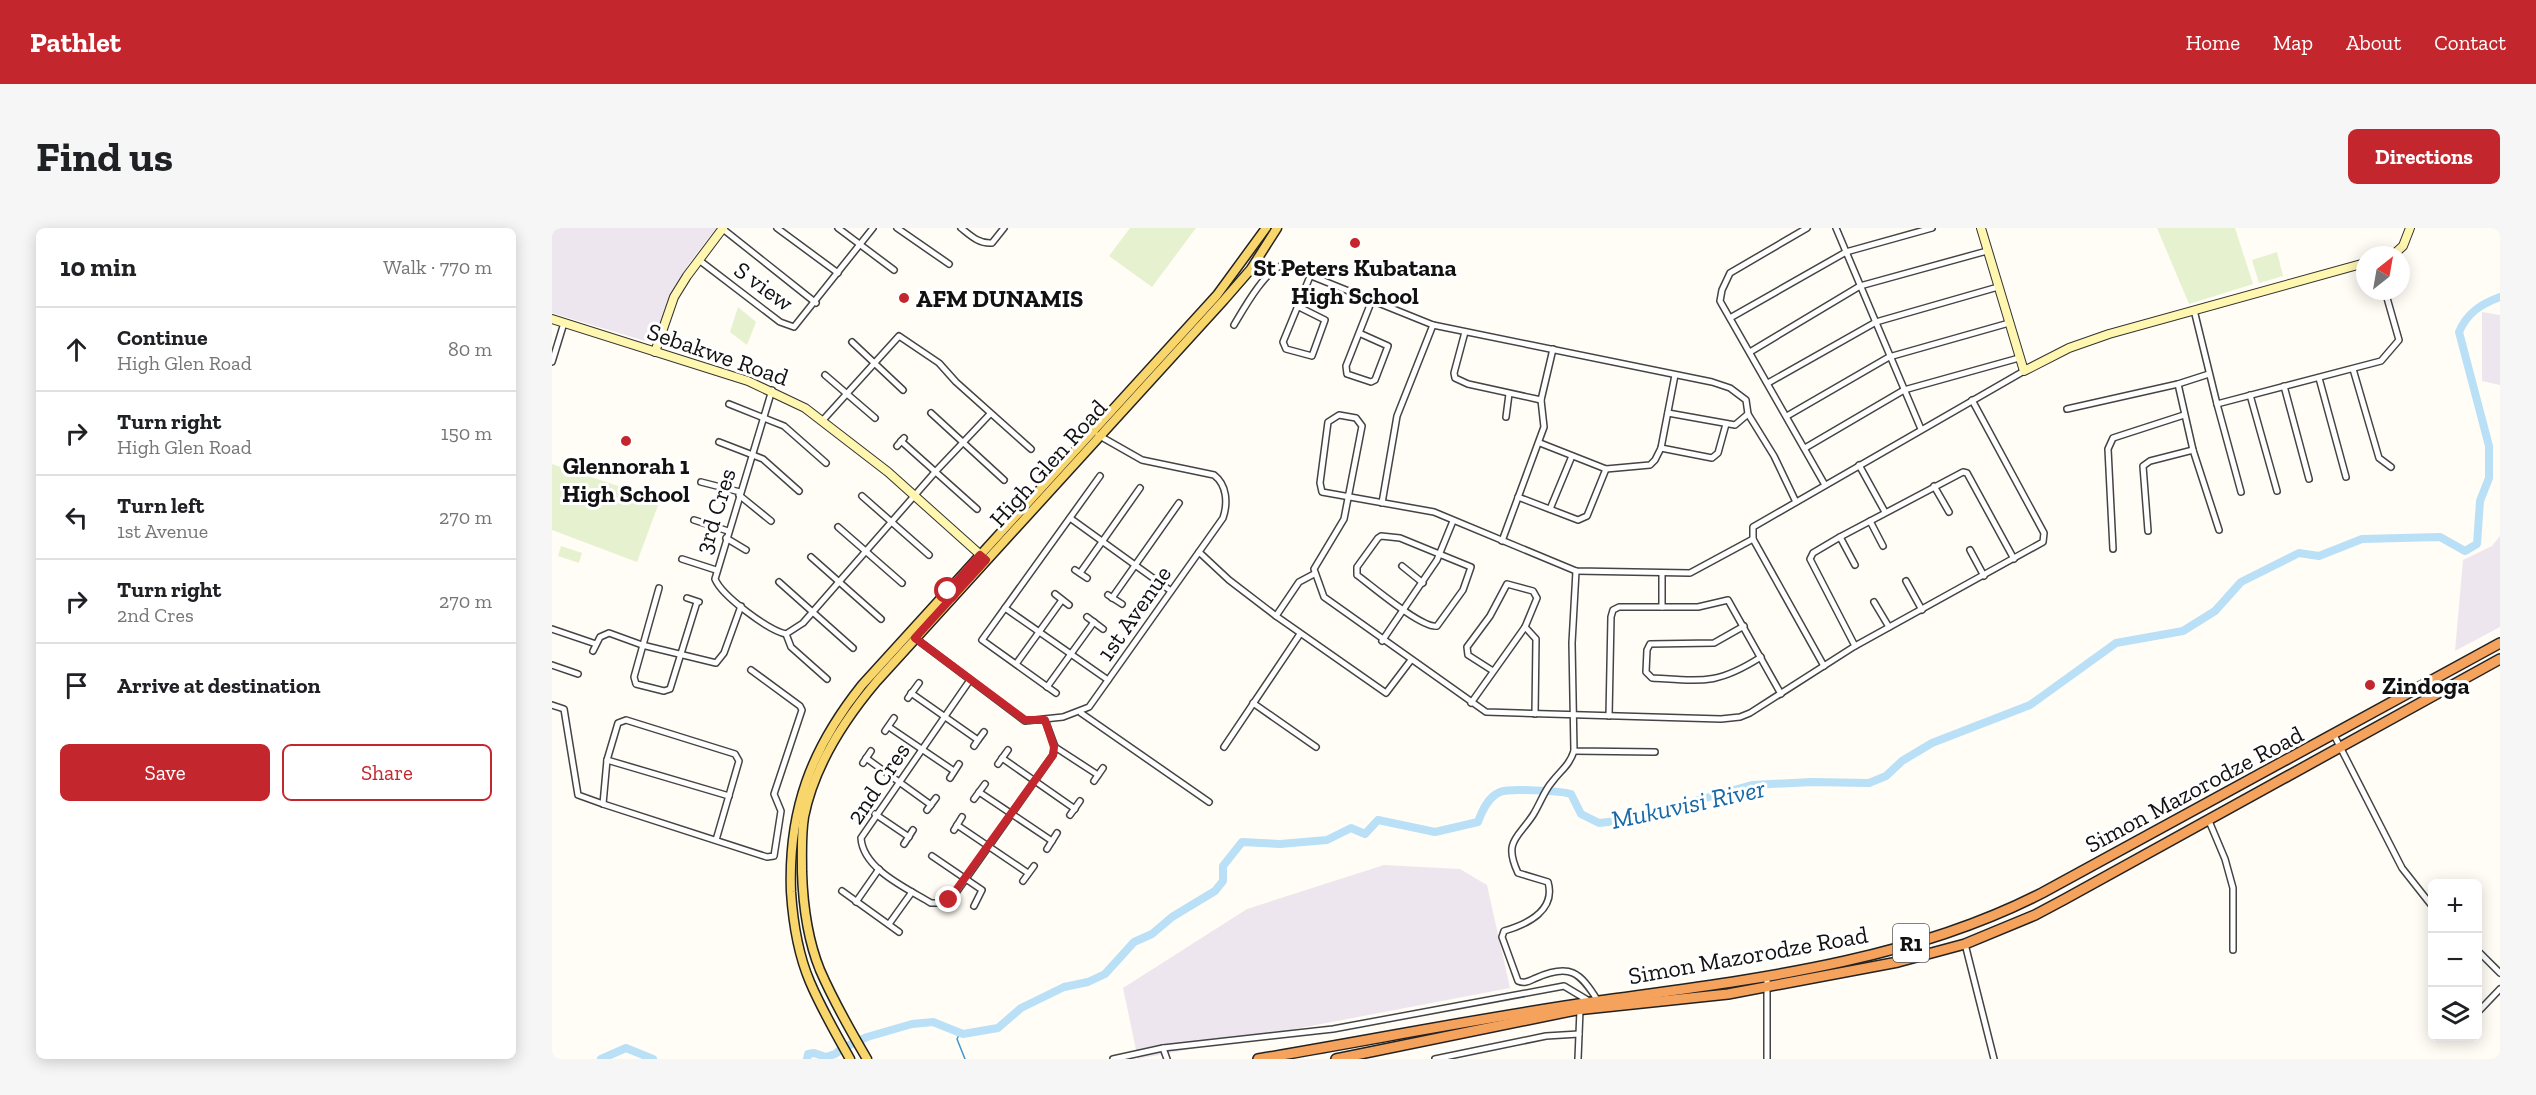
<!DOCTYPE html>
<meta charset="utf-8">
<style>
body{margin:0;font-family:"Zilla Slab",serif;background:#f6f6f6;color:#202124}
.controls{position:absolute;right:18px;bottom:18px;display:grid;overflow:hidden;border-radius:9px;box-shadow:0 3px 15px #0003}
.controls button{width:54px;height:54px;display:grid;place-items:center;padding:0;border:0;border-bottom:2px solid #e0e0e0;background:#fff;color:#202124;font:30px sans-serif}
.compass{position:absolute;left:1804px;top:18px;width:54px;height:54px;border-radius:50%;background:#fff;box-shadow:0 3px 15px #0003;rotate:31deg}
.stop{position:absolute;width:18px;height:18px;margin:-14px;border:4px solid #c4262e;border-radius:50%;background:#fff}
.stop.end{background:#c4262e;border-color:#fff;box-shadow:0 2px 6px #0008}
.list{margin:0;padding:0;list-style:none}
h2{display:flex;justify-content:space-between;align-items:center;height:78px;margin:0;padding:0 24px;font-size:26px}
h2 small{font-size:20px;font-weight:400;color:#757577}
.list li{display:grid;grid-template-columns:39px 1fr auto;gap:18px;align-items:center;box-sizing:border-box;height:84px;padding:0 24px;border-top:2px solid #e0e0e0}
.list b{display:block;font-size:22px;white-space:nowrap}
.list p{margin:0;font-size:20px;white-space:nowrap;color:#757577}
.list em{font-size:20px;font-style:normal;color:#757577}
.actions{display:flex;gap:12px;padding:18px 24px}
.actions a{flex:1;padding:14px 0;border:2px solid #c4262e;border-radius:9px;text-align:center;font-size:21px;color:#c4262e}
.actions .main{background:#c4262e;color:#fff}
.icon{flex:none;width:33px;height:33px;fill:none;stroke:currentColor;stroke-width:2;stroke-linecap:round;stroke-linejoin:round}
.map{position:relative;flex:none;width:1948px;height:831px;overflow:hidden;border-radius:9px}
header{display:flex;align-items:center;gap:36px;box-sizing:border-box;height:84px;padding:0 30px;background:#c4262e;color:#fff}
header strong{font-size:28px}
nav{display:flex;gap:33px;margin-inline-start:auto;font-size:21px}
.intro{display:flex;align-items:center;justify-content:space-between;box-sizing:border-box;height:144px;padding:0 36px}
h1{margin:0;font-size:42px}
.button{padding:15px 27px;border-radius:9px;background:#c4262e;color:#fff;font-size:21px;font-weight:700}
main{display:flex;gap:36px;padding:0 36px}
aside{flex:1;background:#fff;border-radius:9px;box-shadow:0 3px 15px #0003}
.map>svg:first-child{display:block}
</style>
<header>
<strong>Pathlet</strong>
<nav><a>Home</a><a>Map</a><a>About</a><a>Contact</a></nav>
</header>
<div class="intro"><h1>Find us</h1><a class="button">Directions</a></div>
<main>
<aside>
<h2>10 min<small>Walk · 770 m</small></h2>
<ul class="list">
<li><svg class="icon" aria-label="ahead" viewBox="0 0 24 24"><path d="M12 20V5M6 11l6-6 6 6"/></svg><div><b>Continue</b><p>High Glen Road</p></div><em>80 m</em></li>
<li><svg class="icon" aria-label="right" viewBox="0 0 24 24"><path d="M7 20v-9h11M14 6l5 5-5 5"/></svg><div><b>Turn right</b><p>High Glen Road</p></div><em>150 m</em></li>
<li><svg class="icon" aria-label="left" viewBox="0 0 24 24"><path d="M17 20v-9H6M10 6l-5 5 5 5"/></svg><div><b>Turn left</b><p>1st Avenue</p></div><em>270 m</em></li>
<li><svg class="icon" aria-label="right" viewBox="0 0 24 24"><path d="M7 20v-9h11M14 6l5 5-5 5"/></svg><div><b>Turn right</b><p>2nd Cres</p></div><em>270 m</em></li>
<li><svg class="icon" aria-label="arrive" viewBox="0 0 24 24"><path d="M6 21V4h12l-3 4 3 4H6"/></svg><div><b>Arrive at destination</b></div></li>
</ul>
<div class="actions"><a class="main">Save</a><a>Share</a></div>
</aside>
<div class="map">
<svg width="1948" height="831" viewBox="0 0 1948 831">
<rect width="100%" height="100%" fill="#fffdf5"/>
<!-- industrial -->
<g fill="#eee6ef">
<path d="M 0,0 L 164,0 L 136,37 L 121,67 L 103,116 L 0,85 Z"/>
<path d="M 1930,84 L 1948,87 L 1948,157 L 1930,153 Z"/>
<path d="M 1948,308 L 1948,399 L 1903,423 L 1911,332 L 1940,318 Z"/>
<path d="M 832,637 L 908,641 L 935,657 L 958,760 L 586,831 L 571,760 L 695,681 Z"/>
</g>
<!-- pitch -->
<g fill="#e6f2cf">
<path d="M 578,0 L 644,0 L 600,59 L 557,28 Z"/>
<path d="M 1605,0 L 1683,0 L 1701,56 L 1637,76 Z"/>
<path d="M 1725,24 L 1731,48 L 1707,55 L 1700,32 Z"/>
<path d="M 186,79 L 204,94 L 195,117 L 178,104 Z"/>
<path d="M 0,236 L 108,272 L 85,334 L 0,302 Z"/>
<path d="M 9,318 L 30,325 L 27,335 L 6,328 Z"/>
</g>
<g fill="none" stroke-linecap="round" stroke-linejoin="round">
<!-- stream -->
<path stroke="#3f96cf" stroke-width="1.5" d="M 408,805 L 405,811 L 413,831"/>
<!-- river -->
<g stroke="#b9e0f7" stroke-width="8">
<path d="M 49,831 L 74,820 L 101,831"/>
<path d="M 255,831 L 256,826 L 262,825 L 274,829 L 283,826 L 291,820 L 315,809 L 360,796 L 381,794 L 411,806 L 446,800 L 469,780 L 512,759 L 536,754 L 553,746 L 582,714 L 600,706 L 620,689 L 663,663 L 671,653 L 671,638 L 690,614 L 728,616 L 775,612 L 799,600 L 813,606 L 826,592 L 883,604 L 926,594 C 930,583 936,569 948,564 C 957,560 1009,563 1019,566 L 1029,586 L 1047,595 L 1075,592 L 1200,557 L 1260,554 L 1317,555 L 1334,548 L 1350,533 L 1380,515 L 1478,477 L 1564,415 L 1631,403 L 1663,383 L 1689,354 L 1747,325 L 1767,328 L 1810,311 L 1888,309 L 1913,323 L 1925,316 L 1928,273 L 1937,250 L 1937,218 L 1907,104 C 1915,85 1929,76 1948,69"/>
</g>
<!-- street casing -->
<g stroke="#444" stroke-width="8">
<g id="street">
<path d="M 225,0 L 286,45"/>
<path d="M 286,0 L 342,42"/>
<path d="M 345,0 L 397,36"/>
<path d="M 409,0 C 419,8 427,16 440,15 L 452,0"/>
<path d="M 1255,0 L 1178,45 L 1170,62 L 1168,73 L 1273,257"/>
<path d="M 1284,0 L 1369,201"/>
<path d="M 171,1 L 264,75"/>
<path d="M 147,32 L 228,94 L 242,99 L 321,0"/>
<path d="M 745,78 L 773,92 L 760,128 L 734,121 L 731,114 L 759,46"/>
<path d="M 1642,82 L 1665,176 L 1829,133 L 1847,112 L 1833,63"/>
<path d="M 1178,90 L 1294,24 L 1380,0"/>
<path d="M 682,97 C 691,82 714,40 732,37 L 881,97 L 845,188 L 830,275"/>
<path d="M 881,97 L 1160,154 L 1178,160 L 1194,172 L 1196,186 L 1222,228 L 1244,274"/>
<path d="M 913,104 L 902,145 L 903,150 L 916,156 L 989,172"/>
<path d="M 807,105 L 836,118 L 823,152 L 819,154 L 795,146 L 794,138 L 820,72"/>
<path d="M 300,114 L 351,162"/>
<path d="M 1198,124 L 1308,58 L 1435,23"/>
<path d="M 0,134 L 12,95"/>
<path d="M 1801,141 L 1827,230 L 1839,239"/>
<path d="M 273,147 L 323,190"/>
<path d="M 1767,150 L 1794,249"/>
<path d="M 1216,155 L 1324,94 L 1446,59"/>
<path d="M 1626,156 L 1641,222 L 1667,302"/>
<path d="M 1732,158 L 1757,251"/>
<path d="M 220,162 L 163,351 C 170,368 216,402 234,406 L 251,395 L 384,243 L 438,186"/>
<path d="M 1698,167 L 1725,263"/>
<path d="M 177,176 L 232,198 L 274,235"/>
<path d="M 1665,176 L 1689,264"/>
<path d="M 1515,181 L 1626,156 L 1657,146"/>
<path d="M 379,185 L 452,252"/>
<path d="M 1116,185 L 1183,197 L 1196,186"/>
<path d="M 1235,188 L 1337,129 L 1457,95"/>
<path d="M 954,189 L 957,166"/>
<path d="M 271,192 L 347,108 L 387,135 L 404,154 L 479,221"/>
<path d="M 349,213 L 425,281"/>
<path d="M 167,214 L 211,231 L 247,263"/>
<path d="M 988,215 L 1054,241 L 1098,237 L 1103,232 L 1109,220 L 1123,147"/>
<path d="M 345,218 L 352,210"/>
<path d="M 1109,220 L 1160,230 L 1166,225 L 1174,196"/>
<path d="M 1253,220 L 1352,162 L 1467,130"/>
<path d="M 1307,237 L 1333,284"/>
<path d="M 149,254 L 188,264"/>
<path d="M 1382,258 L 1397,284"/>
<path d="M 187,267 L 219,293"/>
<path d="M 310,268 L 377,327"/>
<path d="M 966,269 L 1026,292 L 1035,288 L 1054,241"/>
<path d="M 998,281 L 1020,228"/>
<path d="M 518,290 L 619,363"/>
<path d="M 142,292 L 176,303"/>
<path d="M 1318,293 L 1331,318"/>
<path d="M 286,299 L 350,355"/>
<path d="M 1596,303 L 1591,238 L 1598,233 L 1641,222"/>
<path d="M 829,308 L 848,310 L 919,339 L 911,362 L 885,398 C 870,401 820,358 805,347 L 805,339 L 826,310 Z"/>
<path d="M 1288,309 L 1303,337"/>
<path d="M 174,310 L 194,322"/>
<path d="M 1201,311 L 1138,345 L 1024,343 L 882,284 L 770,264 L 768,255 L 776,194 L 787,187 L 804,190 L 810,198 L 792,291 L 762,341 L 772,369 L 934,484 L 1169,491 L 1188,489 L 1198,485 L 1303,418 L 1491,314 L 1492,305 L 1420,172"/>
<path d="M 950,313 L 992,199 L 989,172 L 1001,121"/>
<path d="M 1561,321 L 1556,221 L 1561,210 L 1632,187"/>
<path d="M 1418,322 L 1432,348"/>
<path d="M 647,324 L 677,352 L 724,388"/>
<path d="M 259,329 L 329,391"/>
<path d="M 130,331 L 164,342"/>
<path d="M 850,338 L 871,355"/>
<path d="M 523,342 L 535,350"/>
<path d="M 1024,343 L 1020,415 L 1022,523 L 1103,524"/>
<path d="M 528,345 L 588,260"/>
<path d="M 1110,345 L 1110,379"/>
<path d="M 762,346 L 747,354 L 724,388 L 834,465 L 859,432"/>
<path d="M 1354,353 L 1370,382"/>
<path d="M 227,354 L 301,420"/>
<path d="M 107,360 L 82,449 L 84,456 L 112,463 L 118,461 L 145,374"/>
<path d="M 503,366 L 517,377"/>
<path d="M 556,367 L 570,376"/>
<path d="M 135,370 L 147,374"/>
<path d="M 560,370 L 627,275"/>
<path d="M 1322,374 L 1337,399"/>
<path d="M 453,380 L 556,452"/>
<path d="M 535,389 L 551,401"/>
<path d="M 1192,398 L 1162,415 L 1098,416 L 1095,422 L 1094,444 L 1100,450 C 1151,453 1165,457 1209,429"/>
<path d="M 973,399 L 984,411 L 983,486"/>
<path d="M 0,401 L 44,416"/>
<path d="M 234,406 L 239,419 L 275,451"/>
<path d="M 363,410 L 473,493 L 511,489 L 537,479 L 671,290 C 676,275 675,257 662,247 L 590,232 L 546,207"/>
<path d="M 830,413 L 885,332 L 901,293"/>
<path d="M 1303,418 L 1258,331 L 1261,325 L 1288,309 L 1411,244 L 1415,245 L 1462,331"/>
<path d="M 41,423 L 48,409 L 57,405 L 90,417 L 164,435 L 172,425 L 189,378"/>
<path d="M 464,436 L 510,372"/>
<path d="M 0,437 L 26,446"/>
<path d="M 1272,438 L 1201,311 L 1201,299 L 1472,143"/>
<path d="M 418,452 L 309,610 C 311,641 354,660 379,675 L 385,675 L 401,669 L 501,527 L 503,519 L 493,492"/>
<path d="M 495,459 L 542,394"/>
<path d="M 359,465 L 426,512 L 422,518"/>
<path d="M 504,465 L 430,412 L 548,248"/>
<path d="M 356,470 L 367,455"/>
<path d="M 701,475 L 764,519"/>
<path d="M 919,475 L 973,399 L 985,370 L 981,363 L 955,356 L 938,388 L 915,419 L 916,427 L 941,443"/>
<path d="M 0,477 L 12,481 L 26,567 L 51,576"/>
<path d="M 529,485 L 657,574"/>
<path d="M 1057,488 L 1059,389 L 1061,382 L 1067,379 L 1146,379 L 1176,372 L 1229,466"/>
<path d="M 337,499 L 402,543"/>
<path d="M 333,503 L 342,490"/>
<path d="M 1782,507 L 1850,640 L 1880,678"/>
<path d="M 426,512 L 432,504"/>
<path d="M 503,519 L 546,547"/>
<path d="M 672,519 L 748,406"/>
<path d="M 1022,523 C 1017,538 1009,542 1000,554 C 992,563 988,576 981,587 C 966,610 951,613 966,645 L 996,654 C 1004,682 976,696 952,703 L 950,709 L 966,753 C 973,756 977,753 984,750 C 1018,735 1028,744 1046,773"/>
<path d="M 314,530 L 379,577"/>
<path d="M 450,530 L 523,581"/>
<path d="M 55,532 L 177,568"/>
<path d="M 311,535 L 319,523"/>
<path d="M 446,536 L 456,522"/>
<path d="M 398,550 L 407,536"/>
<path d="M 542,553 L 551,540"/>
<path d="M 427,564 L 500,613"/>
<path d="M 422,571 L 433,556"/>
<path d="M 375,582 L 384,570"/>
<path d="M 323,586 L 357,609"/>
<path d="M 518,587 L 528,573"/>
<path d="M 1657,593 L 1673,631 L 1681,660 L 1681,722"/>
<path d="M 405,597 L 476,645"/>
<path d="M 402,602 L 410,589"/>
<path d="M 164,612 L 187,533 L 183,526 L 74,492 L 66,495 L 55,532 L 51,576 L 215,629 L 222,628 L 229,583 L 222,566 L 250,482 L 248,478 L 199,442"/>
<path d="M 352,616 L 361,602"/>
<path d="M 495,621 L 505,605"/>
<path d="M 380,628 L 430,662 L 422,678"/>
<path d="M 471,653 L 482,638"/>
<path d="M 290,663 L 347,704"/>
<path d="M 304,674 L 327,641"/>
<path d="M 337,696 L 360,664"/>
<path d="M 1413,716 L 1442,831"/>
<path d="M 1926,723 L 1948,745"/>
<path d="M 1215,748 L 1215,831"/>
<path d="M 1926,784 L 1948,761"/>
<path d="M 611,820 L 615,831"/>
<path d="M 561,831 L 611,820 L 781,801 L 1012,758 L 1037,773"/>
<path d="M 883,831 L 994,808 L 1027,806"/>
<path d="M 1026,831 L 1028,782"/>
</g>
</g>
<!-- secondary casing -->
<g stroke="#333" stroke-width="10">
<g id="secondary">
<path d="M 1429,0 L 1472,143 L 1517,120 L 1557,106 L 1813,35"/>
<path d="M 1841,27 L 1851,18 L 1858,0"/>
<path d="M 0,91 L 196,153 L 253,180 L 336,244 L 432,330"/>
<path d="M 103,124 L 122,69 L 135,48 L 171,0"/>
</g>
</g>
<!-- primary casing -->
<g stroke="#222" stroke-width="11">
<g id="primary">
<path d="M 298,831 C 284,806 269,780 258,754 C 246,726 241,694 239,664 C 236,582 259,521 310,457 L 665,67 L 714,0"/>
<path d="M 315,831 C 298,802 281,772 268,742 C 255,710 251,677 250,644 C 250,625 249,607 252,589 C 262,538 292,492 325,453 L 672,72 L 699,41 L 725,0"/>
</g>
</g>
<!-- highway casing -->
<g stroke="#222" stroke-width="12">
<g id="highway">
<path d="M 706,831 C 820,812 933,789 1047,773 C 1196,752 1354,735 1490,665 L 1948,415"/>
<path d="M 784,831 L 1024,782 L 1176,766 L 1346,734 L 1413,716 L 1483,687 L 1513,671 L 1948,431"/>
</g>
</g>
<!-- street -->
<use href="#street" stroke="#fff" stroke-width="5"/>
<!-- secondary -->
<use href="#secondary" stroke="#fff6b0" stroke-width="8"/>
<!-- primary -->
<use href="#primary" stroke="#f9d66b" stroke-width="8"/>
<!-- highway -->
<use href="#highway" stroke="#f5a25d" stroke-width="9"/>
</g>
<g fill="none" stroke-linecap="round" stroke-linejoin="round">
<!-- route -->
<path stroke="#c4262e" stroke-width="8" d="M 396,363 L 428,327 L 434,332 L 363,410 L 473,492 L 493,492 L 502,519 L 501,527 L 397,672"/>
</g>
<!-- markers -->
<g fill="#c4262e" stroke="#fff" stroke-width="2">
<circle cx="803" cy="15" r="6"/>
<circle cx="352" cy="70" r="6"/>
<circle cx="74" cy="213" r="6"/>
<circle cx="1818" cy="457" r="6"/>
</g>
<g text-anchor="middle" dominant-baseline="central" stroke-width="6" stroke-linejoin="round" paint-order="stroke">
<!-- shield labels -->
<rect fill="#fff" stroke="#585858" stroke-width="1.5" x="1341" y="696" width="36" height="38" rx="4.5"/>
<g font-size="22" font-weight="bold" fill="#111">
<text x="1359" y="715">R1</text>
</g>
<!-- poi labels -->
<g font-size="24" font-weight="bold" fill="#111" stroke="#fff">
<text x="803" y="39">St Peters Kubatana<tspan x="803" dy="28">High School</tspan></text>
<text x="364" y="70" text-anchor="start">AFM DUNAMIS</text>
<text x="74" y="237">Glennorah 1<tspan x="74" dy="28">High School</tspan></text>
<text x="1830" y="457" text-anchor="start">Zindoga</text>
</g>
<!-- street labels -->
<g font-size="24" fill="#111" stroke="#fff">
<text transform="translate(212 58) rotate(36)">S view</text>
<text transform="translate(166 126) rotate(19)">Sebakwe Road</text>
<text transform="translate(496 235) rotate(-48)">High Glen Road</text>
<text transform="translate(163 283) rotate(-73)">3rd Cres</text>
<text transform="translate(582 385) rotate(-55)">1st Avenue</text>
<text transform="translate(326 555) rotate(-56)">2nd Cres</text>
<text transform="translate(1642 561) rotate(-28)">Simon Mazorodze Road</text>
<text transform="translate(1196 727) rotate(-10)">Simon Mazorodze Road</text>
</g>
<!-- water labels -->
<g font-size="26" font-style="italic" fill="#1768a6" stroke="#fff">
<text transform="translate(1136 576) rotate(-12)">Mukuvisi River</text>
</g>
</g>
</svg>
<div class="controls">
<button>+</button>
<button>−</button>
<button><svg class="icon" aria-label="layers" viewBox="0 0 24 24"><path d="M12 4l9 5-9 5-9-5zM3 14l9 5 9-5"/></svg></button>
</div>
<svg class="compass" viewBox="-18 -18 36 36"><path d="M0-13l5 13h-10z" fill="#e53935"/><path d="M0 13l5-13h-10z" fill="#757577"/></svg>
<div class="stop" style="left:396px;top:363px"></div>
<div class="stop end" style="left:397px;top:672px"></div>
</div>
</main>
